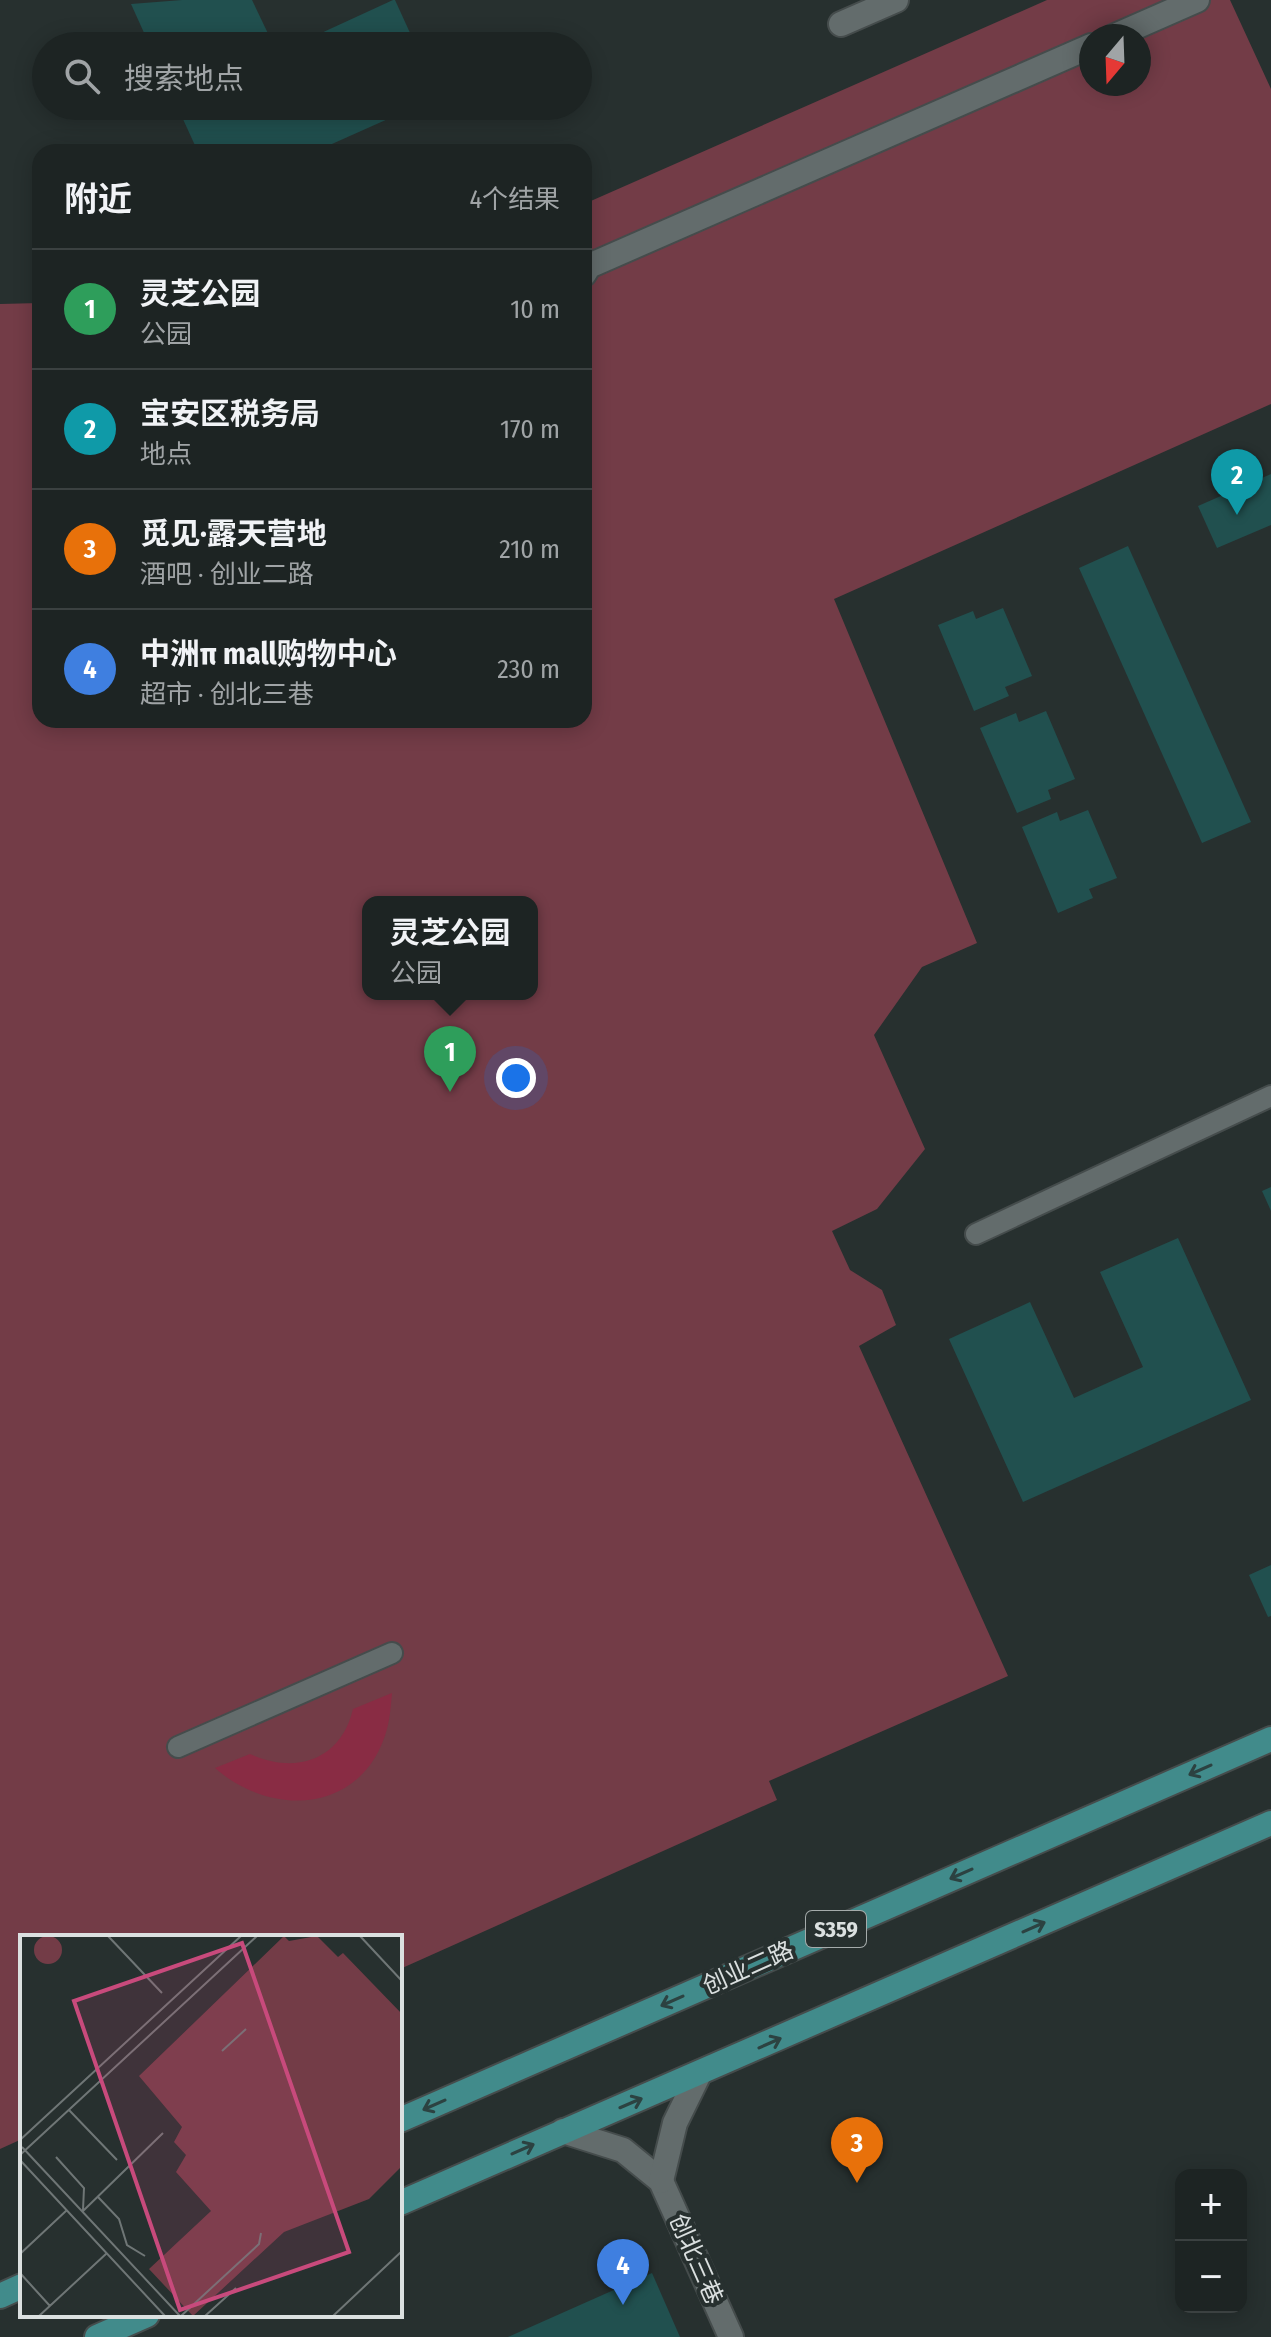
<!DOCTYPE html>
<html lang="zh">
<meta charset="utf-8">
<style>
body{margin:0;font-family:"Fira Sans Condensed","Noto Sans SC",sans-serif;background:#2a3030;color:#f1f3f6}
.controls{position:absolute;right:24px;bottom:24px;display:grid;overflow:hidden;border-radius:16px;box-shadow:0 4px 20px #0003}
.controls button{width:72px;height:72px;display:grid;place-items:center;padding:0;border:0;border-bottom:2px solid #3b4141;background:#1d2423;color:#f1f3f6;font:40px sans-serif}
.compass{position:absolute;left:1079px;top:24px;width:72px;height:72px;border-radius:50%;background:#1d2423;box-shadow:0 4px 20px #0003;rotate:199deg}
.you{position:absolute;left:516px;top:1078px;width:28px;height:28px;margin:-20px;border:6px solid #fff;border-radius:50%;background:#1a73e8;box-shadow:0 0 0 12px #1a73e833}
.badge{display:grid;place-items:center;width:52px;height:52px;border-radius:50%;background:#f39aa9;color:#fff;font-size:26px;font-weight:700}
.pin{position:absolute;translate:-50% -66px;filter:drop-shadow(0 2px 4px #0008)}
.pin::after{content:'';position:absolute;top:42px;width:28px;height:24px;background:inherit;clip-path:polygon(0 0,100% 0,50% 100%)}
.popup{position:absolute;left:362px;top:896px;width:176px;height:104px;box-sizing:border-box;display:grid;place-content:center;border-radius:16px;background:#1d2423;filter:drop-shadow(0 2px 6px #0005);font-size:26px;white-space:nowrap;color:#a0a4a6}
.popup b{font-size:30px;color:#f1f3f6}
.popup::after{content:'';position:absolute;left:50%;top:100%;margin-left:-16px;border:16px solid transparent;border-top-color:#1d2423}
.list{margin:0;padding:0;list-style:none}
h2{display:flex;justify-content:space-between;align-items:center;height:104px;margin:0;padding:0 32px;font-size:34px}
h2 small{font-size:26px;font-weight:400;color:#a0a4a6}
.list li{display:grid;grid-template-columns:52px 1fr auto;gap:24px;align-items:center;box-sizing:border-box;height:120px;padding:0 32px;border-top:2px solid #3b4141}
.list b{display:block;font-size:30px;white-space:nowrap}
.list p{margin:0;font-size:26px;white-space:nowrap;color:#a0a4a6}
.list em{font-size:26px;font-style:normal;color:#a0a4a6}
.icon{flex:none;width:44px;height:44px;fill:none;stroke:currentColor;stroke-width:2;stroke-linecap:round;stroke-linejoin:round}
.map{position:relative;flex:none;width:1271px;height:2337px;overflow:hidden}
.search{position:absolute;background:#1d2423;box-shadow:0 4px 20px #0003;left:32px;top:32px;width:560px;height:88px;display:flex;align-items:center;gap:20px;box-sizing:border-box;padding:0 28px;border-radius:44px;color:#a0a4a6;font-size:30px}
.panel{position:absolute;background:#1d2423;box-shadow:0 4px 20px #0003;left:32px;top:144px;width:560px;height:584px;border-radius:24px}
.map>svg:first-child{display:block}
</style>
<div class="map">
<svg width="1271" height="2337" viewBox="0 0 1271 2337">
<rect width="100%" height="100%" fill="#27302f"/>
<!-- green -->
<path fill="#733c47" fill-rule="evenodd" d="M 1047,0 L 1230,0 L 1271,89 L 1271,404 L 834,599 L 977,943 L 922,967 L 874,1035 L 925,1149 L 877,1209 L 832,1231 L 850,1270 L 882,1290 L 896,1325 L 859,1346 L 1008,1676 L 769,1781 L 777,1800 L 400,1969 L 400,1937 L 22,1937 L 22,2139 L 0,2149 L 0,304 L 40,303 L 40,720 L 584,720 L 584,204 ZM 1091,36 L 1139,36 L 1139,84 L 1091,84 ZM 368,902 L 532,902 L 532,994 L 368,994 Z"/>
<!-- water -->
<path fill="#892c44" d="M 392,1693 C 391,1704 390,1718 387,1729 C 364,1813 273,1819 215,1768 L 250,1754 C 296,1775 341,1760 353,1709 Z"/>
<!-- building -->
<g fill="#21504f">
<path d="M 182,0 L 252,0 L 274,46 L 150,46 L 131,4 Z"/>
<path d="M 395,0 L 416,46 L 293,46 L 393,0 Z"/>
<path d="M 177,106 L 417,106 L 314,152 L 198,152 Z"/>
<path d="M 1271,474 L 1271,525 L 1217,548 L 1198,506 Z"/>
<path d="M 1128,546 L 1251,822 L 1202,843 L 1079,568 Z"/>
<path d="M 1003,608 L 1032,676 L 1005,687 L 1009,696 L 974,711 L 938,625 L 973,611 L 976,619 Z"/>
<path d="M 1046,711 L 1075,779 L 1048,790 L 1051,799 L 1017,813 L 980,728 L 1016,713 L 1019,722 Z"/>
<path d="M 1088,810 L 1117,878 L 1089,889 L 1093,898 L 1058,913 L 1022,827 L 1057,812 L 1060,821 Z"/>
<path d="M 1271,1187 L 1271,1211 L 1262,1191 Z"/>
<path d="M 1178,1238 L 1251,1400 L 1023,1502 L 949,1339 L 1030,1302 L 1074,1398 L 1143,1367 L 1100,1272 Z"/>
<path d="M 1271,1565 L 1271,1616 L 1268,1617 L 1249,1575 Z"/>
<path d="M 652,2273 L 680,2337 L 508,2337 Z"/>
</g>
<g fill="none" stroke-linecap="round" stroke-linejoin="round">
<!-- lane casing -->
<g stroke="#454c4c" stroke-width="24">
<g id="lane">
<path d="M 976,1234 L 1271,1096"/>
<path d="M 178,1747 L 392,1653"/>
</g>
</g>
<!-- street casing -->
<g stroke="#454c4c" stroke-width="28">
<g id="street">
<path d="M 841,24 L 896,0"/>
<path d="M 1115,36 L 1197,0"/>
<path d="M 584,274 L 589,266 L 1091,46"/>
<path d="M 563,2131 L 623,2150 L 661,2181 L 731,2337"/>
<path d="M 661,2181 L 675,2123 L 699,2074"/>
</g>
</g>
<!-- primary casing -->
<g stroke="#454c4c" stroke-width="28">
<g id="primary">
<path d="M 400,2120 L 1271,1739"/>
<path d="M 400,2203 L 1271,1823"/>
<path d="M 0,2296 L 22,2286"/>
<path d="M 97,2337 L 147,2315"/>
</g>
</g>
<!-- lane -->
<use href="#lane" stroke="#636c6c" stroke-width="20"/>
<!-- street -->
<use href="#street" stroke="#636c6c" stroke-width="24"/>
<!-- primary -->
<use href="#primary" stroke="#418b8b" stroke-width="24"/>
</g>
<!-- one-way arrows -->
<defs><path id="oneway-shaft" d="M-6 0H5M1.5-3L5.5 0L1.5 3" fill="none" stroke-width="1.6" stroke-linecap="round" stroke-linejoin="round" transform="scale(2)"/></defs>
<g stroke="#2c4241">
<use href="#oneway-shaft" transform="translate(1200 1770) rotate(156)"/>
<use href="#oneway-shaft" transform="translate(961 1874) rotate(156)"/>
<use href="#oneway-shaft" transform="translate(1034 1927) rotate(-24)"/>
<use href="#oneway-shaft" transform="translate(672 2001) rotate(156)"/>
<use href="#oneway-shaft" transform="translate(770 2043) rotate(-24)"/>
<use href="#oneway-shaft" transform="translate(631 2103) rotate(-23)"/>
<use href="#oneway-shaft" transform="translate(434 2105) rotate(156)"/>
<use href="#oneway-shaft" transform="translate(523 2149) rotate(-24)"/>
</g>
<g text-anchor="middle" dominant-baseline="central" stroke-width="8" stroke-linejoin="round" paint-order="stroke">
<!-- shield labels -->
<rect fill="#27302f" stroke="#a5abab" stroke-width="2" x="806" y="1911" width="60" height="36" rx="6"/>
<g font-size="22" font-weight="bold" fill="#dbe0e0">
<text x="836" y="1929">S359</text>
</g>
<!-- street labels -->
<g font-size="24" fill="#dbe0e0" stroke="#27302f">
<text transform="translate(748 1968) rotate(-24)">创业二路</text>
<text transform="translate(696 2259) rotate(66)">创北三巷</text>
</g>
</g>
<!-- overview -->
<g transform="translate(20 1935)">
<rect width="382" height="382" fill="#27302f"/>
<path d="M 264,1 L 269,6 L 297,1 L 318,22 L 323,18 L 382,79 L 382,231 L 349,264 L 264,297 L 173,381 L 129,334 L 191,276 L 156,237 L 166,220 L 154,207 L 162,192 L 119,141 ZM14 15a14 14 0 1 1 28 0a14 14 0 1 1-28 0Z" fill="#733c47"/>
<path fill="none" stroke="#6f7676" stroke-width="2" d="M 88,1 L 142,58M 340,1 L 382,46M 202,116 L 226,94M 49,175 L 97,225M 0,205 L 221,1M 2,212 L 160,381M 0,220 L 237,1M 36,222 L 64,253 L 63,275M 0,225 L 145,381M 78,262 L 99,284 L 107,310 L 125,321M 62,277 L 143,198M 0,319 L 47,275M 0,338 L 30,371M 19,381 L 87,318M 161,381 L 239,309 L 241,298M 185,381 L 216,353M 313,381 L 382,316"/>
<path fill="#c84a7c" fill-opacity="0.15" stroke="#c84a7c" stroke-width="4" d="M 222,8 L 329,317 L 160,375 L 54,66 Z"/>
<rect width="382" height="382" fill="none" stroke="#dbe0e0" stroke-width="4"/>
</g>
</svg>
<div class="controls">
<button>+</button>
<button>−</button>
</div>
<svg class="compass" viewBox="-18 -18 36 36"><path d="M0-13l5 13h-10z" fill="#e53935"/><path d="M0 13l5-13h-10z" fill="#a0a4a6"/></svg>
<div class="you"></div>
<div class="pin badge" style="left:450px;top:1092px;background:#2e9e5b">1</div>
<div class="popup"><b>灵芝公园</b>公园</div>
<div class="pin badge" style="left:1237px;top:515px;background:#0f9aa8">2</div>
<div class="pin badge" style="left:857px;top:2183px;background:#e8710a">3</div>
<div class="pin badge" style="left:623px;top:2305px;background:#3f7fe0">4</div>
<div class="search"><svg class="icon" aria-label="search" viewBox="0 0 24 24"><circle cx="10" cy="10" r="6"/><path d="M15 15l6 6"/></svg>搜索地点</div>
<section class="panel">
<h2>附近<small>4个结果</small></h2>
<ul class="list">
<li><span class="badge" style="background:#2e9e5b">1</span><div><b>灵芝公园</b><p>公园</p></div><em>10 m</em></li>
<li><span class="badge" style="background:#0f9aa8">2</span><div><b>宝安区税务局</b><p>地点</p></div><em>170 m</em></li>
<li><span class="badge" style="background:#e8710a">3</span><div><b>觅见·露天营地</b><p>酒吧 · 创业二路</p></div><em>210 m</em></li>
<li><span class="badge" style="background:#3f7fe0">4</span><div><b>中洲π mall购物中心</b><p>超市 · 创北三巷</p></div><em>230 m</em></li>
</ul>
</section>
</div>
